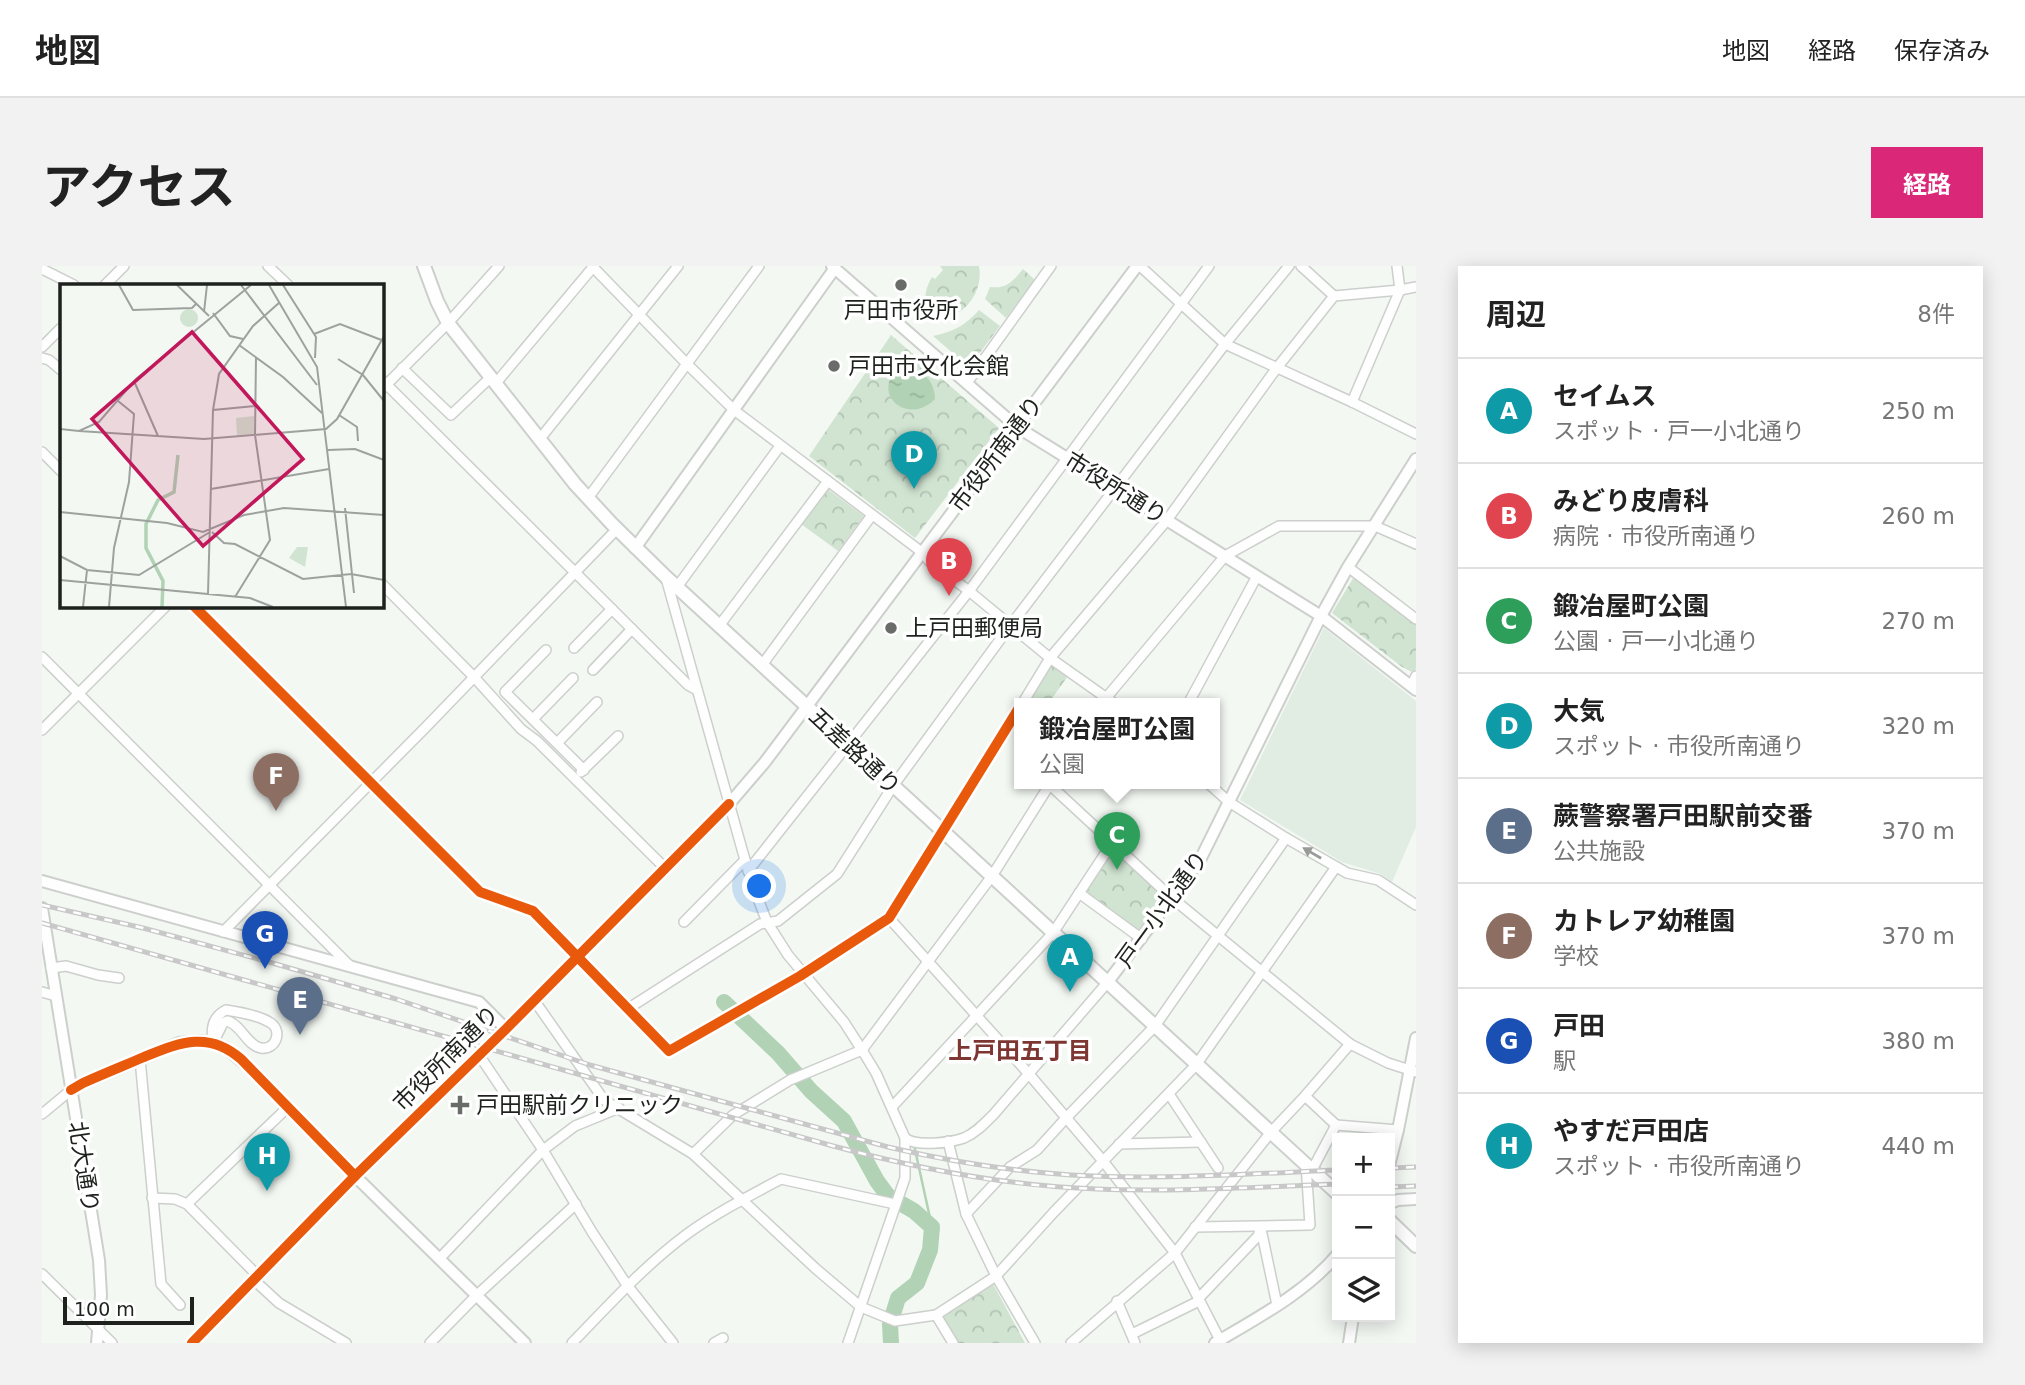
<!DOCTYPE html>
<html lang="ja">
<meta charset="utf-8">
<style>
body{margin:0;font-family:"DejaVu Sans","Noto Sans JP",sans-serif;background:#f2f2f2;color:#222}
.controls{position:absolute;right:21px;bottom:21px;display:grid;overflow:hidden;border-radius:0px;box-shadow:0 4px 18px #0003}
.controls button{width:63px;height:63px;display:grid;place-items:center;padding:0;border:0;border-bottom:2px solid #e0e0e0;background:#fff;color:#222;font:35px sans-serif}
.scale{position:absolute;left:21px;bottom:18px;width:131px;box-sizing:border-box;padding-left:7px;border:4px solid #1e211e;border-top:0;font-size:19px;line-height:24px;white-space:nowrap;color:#1e211e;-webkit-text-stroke:5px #fff;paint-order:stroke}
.you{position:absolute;left:718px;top:621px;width:24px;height:24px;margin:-18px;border:5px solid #fff;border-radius:50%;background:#1a73e8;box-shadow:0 0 0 10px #1a73e833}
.badge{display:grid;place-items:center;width:46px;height:46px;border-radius:50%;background:#db2777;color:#fff;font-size:23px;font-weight:700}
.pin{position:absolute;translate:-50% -58px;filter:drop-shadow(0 2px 4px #0008)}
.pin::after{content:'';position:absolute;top:37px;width:24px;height:21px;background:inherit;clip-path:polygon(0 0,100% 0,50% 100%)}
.popup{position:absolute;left:972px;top:432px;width:206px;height:91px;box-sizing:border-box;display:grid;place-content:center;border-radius:0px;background:#fff;filter:drop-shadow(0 2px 5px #0005);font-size:23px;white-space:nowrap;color:#767676}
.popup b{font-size:26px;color:#222}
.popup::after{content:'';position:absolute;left:50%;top:100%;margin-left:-14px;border:14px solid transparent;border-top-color:#fff}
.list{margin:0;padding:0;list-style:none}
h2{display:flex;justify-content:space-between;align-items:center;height:91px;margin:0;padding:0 28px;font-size:30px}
h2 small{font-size:23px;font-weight:400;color:#767676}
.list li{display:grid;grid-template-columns:46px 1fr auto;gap:21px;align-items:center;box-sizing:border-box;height:105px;padding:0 28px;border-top:2px solid #e0e0e0}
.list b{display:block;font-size:26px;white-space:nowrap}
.list p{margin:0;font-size:23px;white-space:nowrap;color:#767676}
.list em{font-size:23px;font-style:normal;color:#767676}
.icon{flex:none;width:38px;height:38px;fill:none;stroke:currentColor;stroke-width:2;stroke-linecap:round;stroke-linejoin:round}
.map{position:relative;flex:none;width:1374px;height:1077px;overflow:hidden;border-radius:0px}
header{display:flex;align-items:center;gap:42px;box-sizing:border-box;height:98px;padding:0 35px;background:#fff;border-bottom:2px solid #e0e0e0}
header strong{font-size:33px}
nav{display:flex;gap:38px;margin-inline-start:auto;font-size:24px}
.intro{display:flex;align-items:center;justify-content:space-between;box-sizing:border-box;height:168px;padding:0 42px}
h1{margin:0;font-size:49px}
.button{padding:18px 32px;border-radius:0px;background:#db2777;color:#fff;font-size:24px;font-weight:700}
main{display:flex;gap:42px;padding:0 42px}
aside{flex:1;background:#fff;border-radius:0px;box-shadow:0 4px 18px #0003}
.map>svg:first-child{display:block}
</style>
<header>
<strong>地図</strong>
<nav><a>地図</a><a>経路</a><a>保存済み</a></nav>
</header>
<div class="intro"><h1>アクセス</h1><a class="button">経路</a></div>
<main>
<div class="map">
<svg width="1374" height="1077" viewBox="0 0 1374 1077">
<defs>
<pattern id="forest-crowns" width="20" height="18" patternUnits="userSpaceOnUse" patternTransform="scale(1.75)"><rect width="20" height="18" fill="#d0e4d1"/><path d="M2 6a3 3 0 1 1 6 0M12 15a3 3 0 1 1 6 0" fill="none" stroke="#b2c3b3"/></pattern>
<pattern id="water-ripples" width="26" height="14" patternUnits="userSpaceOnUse" patternTransform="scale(1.75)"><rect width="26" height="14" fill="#b1d2b4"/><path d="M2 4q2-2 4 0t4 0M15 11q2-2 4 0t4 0" fill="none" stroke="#98b49a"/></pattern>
</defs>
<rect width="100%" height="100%" fill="#f3f8f3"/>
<!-- built -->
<path fill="#e1ece2" d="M 1282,362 L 1374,435 L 1374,561 L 1350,616 L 1339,608 L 1300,596 L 1198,534 Z"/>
<!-- forest -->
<g fill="url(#forest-crowns)">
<path d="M 898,0 L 937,0 C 942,26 922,52 896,53 C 880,42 881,26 890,11 L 893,13 L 901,4 Z"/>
<path d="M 981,3 L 993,14 L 964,52 L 943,33 L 948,21 C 965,23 971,15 981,3 Z"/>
<path d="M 937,44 L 958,60 L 927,101 L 891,70 C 911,66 924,59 937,44 Z"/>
<path d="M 849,69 L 957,162 L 873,272 L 767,190 Z"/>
<path d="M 784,222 L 822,250 L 796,285 L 759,258 Z"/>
<path d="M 1313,309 L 1374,357 L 1374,402 L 1372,407 L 1360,401 L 1290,347 Z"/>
<path d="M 1010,397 L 1026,410 L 1006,438 L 984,438 Z"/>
<path d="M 1071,581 L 1123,632 L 1096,667 L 1040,626 Z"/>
<path d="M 950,1016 L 983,1077 L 915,1077 L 900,1049 Z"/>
</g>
<!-- water -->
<path fill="url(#water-ripples)" d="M 864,100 C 881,107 892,112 893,133 C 867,160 828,130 856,101 Z"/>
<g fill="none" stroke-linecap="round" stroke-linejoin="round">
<!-- stream -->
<path stroke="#b1d2b4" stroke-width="2.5" d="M 872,879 L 890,961"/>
<!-- river -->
<path stroke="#b1d2b4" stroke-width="16" d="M 682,736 L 736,787 L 769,825 L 802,855 L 835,915 L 846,930 L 872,945 L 890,961 L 888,984 L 875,1017 L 856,1032 L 848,1058 L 849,1077"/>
<!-- minor casing -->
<g stroke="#cccfcc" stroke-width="12">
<g id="minor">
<path d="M 226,0 L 246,19"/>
<path d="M 550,0 L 645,98 L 692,144 L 881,287 L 887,295 L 927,325 L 1008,392 L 1073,438"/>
<path d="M 1098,0 L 1183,78 L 1310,136 L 1374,168"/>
<path d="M 1259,0 L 1292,30 L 1358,24 L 1374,21"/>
<path d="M 0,3 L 32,19"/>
<path d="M 63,19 L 82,0"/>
<path d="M 0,81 L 19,62"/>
<path d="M 0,92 L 7,94 L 19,104"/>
<path d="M 360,102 L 409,149 L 449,111"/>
<path d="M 340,114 L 646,419 L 655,424"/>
<path d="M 454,117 L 552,0"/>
<path d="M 925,117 L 1009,0"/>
<path d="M 340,123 L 406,57 L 457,0"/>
<path d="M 1310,136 L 1358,24 L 1355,0"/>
<path d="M 497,174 L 636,0"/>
<path d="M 0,186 L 19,205"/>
<path d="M 546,232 L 717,0"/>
<path d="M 1306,301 L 1374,353"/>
<path d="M 624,312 L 703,594 L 713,625 L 725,656 L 746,689 L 802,756 L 820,784 L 834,807 L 863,872 L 863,912 L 806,1077"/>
<path d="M 340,318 L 432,411 L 479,463 L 495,475 L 623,602"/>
<path d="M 635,321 L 738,180"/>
<path d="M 152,340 L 438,626 L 491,645 L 627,785 L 758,710 L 847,652 L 977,442"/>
<path d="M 677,360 L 786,215"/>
<path d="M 532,382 L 570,343"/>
<path d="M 504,384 L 463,426 L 542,504"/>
<path d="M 0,391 L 308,700"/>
<path d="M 720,399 L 830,249"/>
<path d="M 551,404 L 590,363"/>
<path d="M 1369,420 L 1374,410"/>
<path d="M 980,438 L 1008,392 L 1125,254 L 1234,103 L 1292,30"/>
<path d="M 1059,438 L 1183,290 L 1237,260 L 1333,260 L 1374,278"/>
<path d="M 1146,438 L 1215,310"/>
<path d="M 491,453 L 531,412"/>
<path d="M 0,464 L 124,340"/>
<path d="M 515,477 L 555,436"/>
<path d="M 539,506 L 576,470"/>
<path d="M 1167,518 L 1187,536 L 1244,572 L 1305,607 L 1336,614 L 1374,639"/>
<path d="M 1008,519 L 1130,632 L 1308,778 L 1346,797 L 1374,806"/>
<path d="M 706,605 L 927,325 L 1167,0"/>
<path d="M 1037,627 L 1100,673"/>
<path d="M 847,652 L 986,807 L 1061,895 L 1133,987 L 1178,1074"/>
<path d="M 642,656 L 703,594"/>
<path d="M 181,666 L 383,462 L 575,263"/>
<path d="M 9,702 L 24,700 L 56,709 L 77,712"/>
<path d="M 0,726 L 14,730"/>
<path d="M 492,734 L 562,834 L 651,888 L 773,1002 L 819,1041 L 853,1055 L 894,1049 L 954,1010 L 1012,946 L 1154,799 L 1294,601"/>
<path d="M 587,742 L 718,658 L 736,655 L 795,608 L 851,520 L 968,360 L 1183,78 L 1247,0"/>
<path d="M 184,744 C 197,746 216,749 227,756 C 241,763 235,784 219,782 C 205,780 199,758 185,755 L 181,757 L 171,777 C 169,763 170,751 184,744 Z"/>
<path d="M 437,789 L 501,884 L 550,966 L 585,1019 L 631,1077"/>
<path d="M 98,793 L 119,1018 L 138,1039"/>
<path d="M 1127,828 L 1176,902"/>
<path d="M 1263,830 L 1294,859"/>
<path d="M 850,841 L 1011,667 L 1070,577"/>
<path d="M 0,848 L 29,824"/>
<path d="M 863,872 C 874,881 907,877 922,872 C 934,867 943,857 952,848 L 1065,717"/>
<path d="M 906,875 L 924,948 L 954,1010 L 993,1077"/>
<path d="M 1077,878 L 1159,876"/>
<path d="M 651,888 L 691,849 L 748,814 L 820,784 L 950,610 L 1008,518"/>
<path d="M 1270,904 L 1294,859 L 1356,864"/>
<path d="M 110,932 L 133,933 L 145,938 L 216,1010"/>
<path d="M 145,938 L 245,842"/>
<path d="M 924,948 L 968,901 L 995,884 L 1024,852 L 1113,760 L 1244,572"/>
<path d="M 1153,961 L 1268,959 L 1264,899"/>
<path d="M 1219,963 L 1235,1039"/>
<path d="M 398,992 L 501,884 L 533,860 L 577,842"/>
<path d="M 0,1008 L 70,1077"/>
<path d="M 212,1014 L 237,1037 L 304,1077"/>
<path d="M 1156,1033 L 1216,970 L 1219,961"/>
<path d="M 1075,1035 L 1093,1077"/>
<path d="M 894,1049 L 911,1077"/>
<path d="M 1090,1068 L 1157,1035"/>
<path d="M 388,1077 L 435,1029 L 534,938"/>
<path d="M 530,1077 C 567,1039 602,1000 645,968 C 674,947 707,930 739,913 L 853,938"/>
<path d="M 672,1077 L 681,1072"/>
<path d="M 1029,1077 L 1133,987 L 1229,866 L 1263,830 L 1308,778"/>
</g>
</g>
<!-- tertiary casing -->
<g stroke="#cccfcc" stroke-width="14">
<g id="tertiary">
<path d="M 790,0 L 975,161 L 1279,350 L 1374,424"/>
<path d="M 593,282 L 793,2"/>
<path d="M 0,615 L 437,736 L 464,763"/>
<path d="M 0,642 L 57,994 L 59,1029 L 55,1077"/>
<path d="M 1065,717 L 1158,594 L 1279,350 L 1306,301 L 1374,193"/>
<path d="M 29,824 L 41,817 L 137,777 L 159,775 L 171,777 L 184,782 L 207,801 L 313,910 L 483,1077"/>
<path d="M 1348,896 L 1356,864 L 1374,772"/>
<path d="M 1348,937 L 1356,934 L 1374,933"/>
<path d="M 150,1077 L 313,910 L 464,763 L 687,538 L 723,496 L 1095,0"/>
<path d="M 1173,1077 C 1215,1052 1263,1027 1295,989"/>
<path d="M 1307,1077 L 1311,1051"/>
</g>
</g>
<!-- secondary casing -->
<g stroke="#cccfcc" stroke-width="16">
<g id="secondary">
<path d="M 382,0 L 395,35 L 406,57 L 533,218 L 570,258 L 624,311 L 1295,927"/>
<path d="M 1348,955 L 1374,980"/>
</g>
</g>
<!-- minor -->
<use href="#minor" stroke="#fdfefd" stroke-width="9"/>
<!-- tertiary -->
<use href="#tertiary" stroke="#fdfefd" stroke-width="10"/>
<!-- secondary -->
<use href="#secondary" stroke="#fdfefd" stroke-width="12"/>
<!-- rail casing -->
<g stroke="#c8c8c8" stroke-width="5">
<g id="rail">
<path d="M 0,639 L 101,662 L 227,696 L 354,733 L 548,799 L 846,881 C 906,895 967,905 1029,909 C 1118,914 1207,908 1295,904"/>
<path d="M 0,657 L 791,880 C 877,903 965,920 1055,923 C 1135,926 1215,921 1295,918"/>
<path d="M 1348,902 L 1374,901"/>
<path d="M 1348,921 L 1374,920"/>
</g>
</g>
<!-- rail -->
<use href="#rail" stroke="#fff" stroke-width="2.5" stroke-dasharray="8" stroke-linecap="butt"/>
<!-- cycleway casing -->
<g stroke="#fff" stroke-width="15">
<g id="cycleway">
<path d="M 152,340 L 438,626 L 491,645 L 627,785 L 758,710 L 847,652 L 977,442"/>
<path d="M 29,824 L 41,817 C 61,808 81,800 102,791 C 137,777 166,764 199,793 L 313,910"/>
<path d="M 150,1077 L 313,910 L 464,763 L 687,538"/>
</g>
</g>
<!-- cycleway -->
<use href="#cycleway" stroke="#e8590c" stroke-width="10"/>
</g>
<!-- one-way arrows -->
<defs><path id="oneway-solid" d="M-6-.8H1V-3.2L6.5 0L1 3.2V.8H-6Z" transform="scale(1.75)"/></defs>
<use fill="#999b99" href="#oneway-solid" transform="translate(1270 587) rotate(-150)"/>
<!-- markers -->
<g fill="#696c69" stroke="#fff" stroke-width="2.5">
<circle cx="859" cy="19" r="7"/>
<circle cx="792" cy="100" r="7"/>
<circle cx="849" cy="362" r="7"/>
<path d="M414.5 828.5h7v7h7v7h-7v7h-7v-7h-7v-7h7z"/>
</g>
<g text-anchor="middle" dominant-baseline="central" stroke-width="7" stroke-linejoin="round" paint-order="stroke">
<!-- poi labels -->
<g font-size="23" fill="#1e211e" stroke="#fff" text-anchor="start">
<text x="859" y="44" text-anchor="middle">戸田市役所</text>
<text x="806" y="100">戸田市文化会館</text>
<text x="863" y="362">上戸田郵便局</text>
<text x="434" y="839">戸田駅前クリニック</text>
</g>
<!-- street labels -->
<g font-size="23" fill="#1e211e" stroke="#fff">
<text transform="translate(954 188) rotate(-53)">市役所南通り</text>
<text transform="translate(1074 222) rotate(32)">市役所通り</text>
<text transform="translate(813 485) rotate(43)">五差路通り</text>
<text transform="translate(1120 643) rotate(-54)">戸一小北通り</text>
<text transform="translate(404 792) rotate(-45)">市役所南通り</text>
<text transform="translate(42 901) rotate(81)">北大通り</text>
</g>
<!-- neighbourhood labels -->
<g font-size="24" font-weight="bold" fill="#7d3631" stroke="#fff">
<text x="978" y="785">上戸田五丁目</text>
</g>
</g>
<!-- overview -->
<g transform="translate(18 18)">
<rect width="324" height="324" fill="#f3f8f3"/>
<path d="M 194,132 L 194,150 L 177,151 L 176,134 ZM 237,263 L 248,263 L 245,283 L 229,274 Z" fill="#d0e4d1"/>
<path d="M120 34a9 9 0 1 1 18 0a9 9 0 1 1-18 0Z" fill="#d0e4d1"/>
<path fill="none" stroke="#b1d2b4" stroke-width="3.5" d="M 102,323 L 103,297 L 86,264 L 86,240 L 98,216 L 114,208 L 118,171"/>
<path fill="none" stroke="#9ea29e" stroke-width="2" d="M 59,1 L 73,26 L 132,24 L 136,20M 117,1 L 149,32M 181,1 L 257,101M 209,1 L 257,83 L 286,323M 223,1 L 256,53 L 255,74M 144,28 L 147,1M 153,29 L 170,52 L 183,55M 254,50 L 280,40 L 324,57M 179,61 L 223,93 L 263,130M 278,75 L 303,91 L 324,117M 74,97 L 98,152M 153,126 L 195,122M 279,131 L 297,143 L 298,157M 0,145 L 19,147 L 39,138 L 76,95 L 191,1M 19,147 L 144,155 L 266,145 L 277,135 L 324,52M 268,166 L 295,165 L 324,176M 151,205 L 269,185M 285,224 L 294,309M 0,228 L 107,239 L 143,248 L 184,231 L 224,224 L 324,231M 152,248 L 164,259 L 175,260 L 243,295 L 291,290 L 324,296M 0,272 L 27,286 L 79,291 L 150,248M 0,296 L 190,314 L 213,323M 148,310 L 153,126 L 159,90 L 193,42 L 220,18M 175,313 L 210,256 L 195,151 L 196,73M 23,323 L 27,286M 49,323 L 54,264 L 69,198 L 74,130 L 58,117"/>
<path fill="#c2185b" fill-opacity="0.15" stroke="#c2185b" stroke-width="3.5" d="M 132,48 L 243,175 L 143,262 L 32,135 Z"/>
<rect width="324" height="324" fill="none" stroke="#1e211e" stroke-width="3.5"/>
</g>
</svg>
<div class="controls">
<button>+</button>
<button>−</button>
<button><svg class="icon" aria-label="layers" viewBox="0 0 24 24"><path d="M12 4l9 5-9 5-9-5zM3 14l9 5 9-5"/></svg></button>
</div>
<div class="scale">100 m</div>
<div class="you"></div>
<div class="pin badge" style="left:1028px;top:726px;background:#0f9aa8">A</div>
<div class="pin badge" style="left:907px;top:330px;background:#e0444e">B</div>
<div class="pin badge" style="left:1075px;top:604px;background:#2e9e5b">C</div>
<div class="popup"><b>鍛冶屋町公園</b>公園</div>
<div class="pin badge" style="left:872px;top:223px;background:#0f9aa8">D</div>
<div class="pin badge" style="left:258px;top:769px;background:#5c6f8a">E</div>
<div class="pin badge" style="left:234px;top:545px;background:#8d6e63">F</div>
<div class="pin badge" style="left:223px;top:703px;background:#1a4fb4">G</div>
<div class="pin badge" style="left:225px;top:925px;background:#0f9aa8">H</div>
</div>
<aside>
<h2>周辺<small>8件</small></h2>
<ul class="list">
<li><span class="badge" style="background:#0f9aa8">A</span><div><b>セイムス</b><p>スポット · 戸一小北通り</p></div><em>250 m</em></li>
<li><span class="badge" style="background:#e0444e">B</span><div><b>みどり皮膚科</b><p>病院 · 市役所南通り</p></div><em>260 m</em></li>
<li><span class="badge" style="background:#2e9e5b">C</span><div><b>鍛冶屋町公園</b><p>公園 · 戸一小北通り</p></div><em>270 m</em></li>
<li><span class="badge" style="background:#0f9aa8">D</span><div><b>大気</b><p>スポット · 市役所南通り</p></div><em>320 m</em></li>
<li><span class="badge" style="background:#5c6f8a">E</span><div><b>蕨警察署戸田駅前交番</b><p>公共施設</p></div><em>370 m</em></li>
<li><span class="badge" style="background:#8d6e63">F</span><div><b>カトレア幼稚園</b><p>学校</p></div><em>370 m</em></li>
<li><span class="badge" style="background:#1a4fb4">G</span><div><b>戸田</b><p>駅</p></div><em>380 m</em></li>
<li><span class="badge" style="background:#0f9aa8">H</span><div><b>やすだ戸田店</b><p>スポット · 市役所南通り</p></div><em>440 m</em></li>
</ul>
</aside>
</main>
